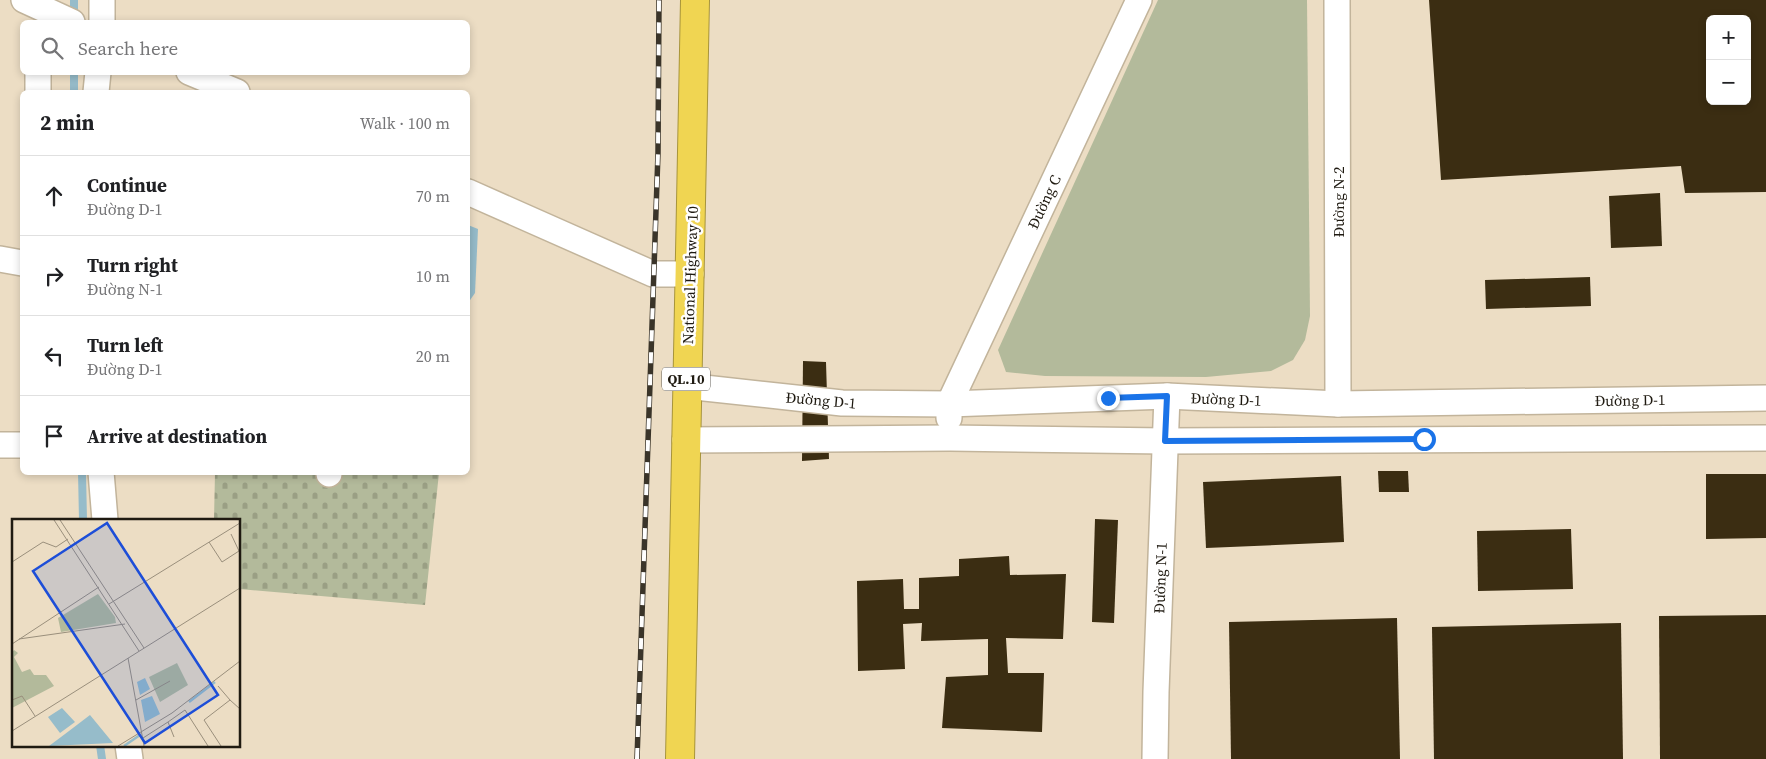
<!DOCTYPE html>
<meta charset="utf-8">
<style>
body{margin:0;font-family:"Source Serif 4",serif;background:#f6f6f6;color:#202124}
.controls{position:absolute;right:15px;top:15px;display:grid;overflow:hidden;border-radius:8px;box-shadow:0 2px 8px #0003}
.controls button{width:45px;height:45px;display:grid;place-items:center;padding:0;border:0;border-bottom:1px solid #e0e0e0;background:#fff;color:#202124;font:25px sans-serif}
.stop{position:absolute;width:15px;height:15px;margin:-11px;border:4px solid #1a73e8;border-radius:50%;background:#fff}
.stop.end{background:#1a73e8;border-color:#fff;box-shadow:0 1px 5px #0008}
.list{margin:0;padding:0;list-style:none}
h2{display:flex;justify-content:space-between;align-items:center;height:65px;margin:0;padding:0 20px;font-size:21px}
h2 small{font-size:16px;font-weight:400;color:#757577}
.list li{display:grid;grid-template-columns:32px 1fr auto;gap:15px;align-items:center;box-sizing:border-box;height:80px;padding:0 20px;border-top:1px solid #e0e0e0}
.list b{display:block;font-size:19px;white-space:nowrap}
.list p{margin:0;font-size:16px;white-space:nowrap;color:#757577}
.list em{font-size:16px;font-style:normal;color:#757577}
.icon{flex:none;width:28px;height:28px;fill:none;stroke:currentColor;stroke-width:2;stroke-linecap:round;stroke-linejoin:round}
.map{position:relative;flex:none;width:1766px;height:759px;overflow:hidden}
.search{position:absolute;background:#fff;box-shadow:0 2px 8px #0003;left:20px;top:20px;width:450px;height:55px;display:flex;align-items:center;gap:12px;box-sizing:border-box;padding:0 18px;border-radius:8px;color:#757577;font-size:19px}
.panel{position:absolute;background:#fff;box-shadow:0 2px 8px #0003;left:20px;top:90px;width:450px;height:385px;border-radius:8px}
.map>svg:first-child{display:block}
</style>
<div class="map">
<svg width="1766" height="759" viewBox="0 0 1766 759">
<defs>
<pattern id="cemetery-stones" width="16" height="16" patternUnits="userSpaceOnUse" patternTransform="scale(1.25)"><rect width="16" height="16" fill="#b3ba9b"/><path d="M2 7V4a2 2 0 0 1 4 0v3zM10 15v-3a2 2 0 0 1 4 0v3z" fill="#9a9f84"/></pattern>
</defs>
<rect width="100%" height="100%" fill="#ecddc4"/>
<!-- green -->
<path fill="#b3ba9b" d="M 1158,0 L 1307,0 L 1310,316 L 1305,340 L 1293,360 L 1271,371 L 1206,377 L 1045,376 L 1006,372 L 998,350 Z"/>
<!-- cemetery -->
<path fill="url(#cemetery-stones)" d="M 215,473 L 439,473 L 425,605 L 239,589 L 239,520 L 214,520 Z"/>
<!-- water -->
<path fill="#96bcca" d="M 468,225 L 478,229 L 475,293 L 468,303 Z"/>
<g fill="none" stroke-linecap="round" stroke-linejoin="round">
<!-- stream -->
<g stroke="#96bcca" stroke-width="8">
<path d="M 74,0 L 74,18"/>
<path d="M 74,72 L 74,92"/>
<path d="M 82,472 L 83,520"/>
<path d="M 100,745 L 102,759"/>
</g>
</g>
<!-- building -->
<g fill="#3b2d12" fill-rule="evenodd">
<path d="M 1429,0 L 1766,0 L 1766,192 L 1685,193 L 1681,166 L 1441,180 ZM 1710,19 L 1747,19 L 1747,101 L 1710,101 Z"/>
<path d="M 1660,193 L 1662,246 L 1611,248 L 1609,196 Z"/>
<path d="M 1590,277 L 1591,306 L 1486,309 L 1485,280 Z"/>
<path d="M 803,361 L 826,362 L 829,459 L 802,461 Z"/>
<path d="M 1378,471 L 1408,471 L 1409,492 L 1379,492 Z"/>
<path d="M 1706,474 L 1766,474 L 1766,538 L 1706,539 Z"/>
<path d="M 1341,476 L 1344,542 L 1206,548 L 1203,482 Z"/>
<path d="M 1095,519 L 1118,520 L 1114,623 L 1092,622 Z"/>
<path d="M 1571,529 L 1573,589 L 1478,591 L 1477,531 Z"/>
<path d="M 1009,556 L 1010,575 L 1066,574 L 1063,639 L 1006,638 L 1008,673 L 1044,673 L 1042,732 L 942,728 L 946,677 L 988,675 L 988,639 L 921,641 L 922,623 L 903,624 L 905,669 L 858,671 L 857,581 L 903,579 L 904,609 L 919,609 L 919,578 L 959,576 L 959,559 Z"/>
<path d="M 1766,615 L 1766,759 L 1660,759 L 1659,616 Z"/>
<path d="M 1397,618 L 1400,759 L 1231,759 L 1229,622 Z"/>
<path d="M 1621,623 L 1623,759 L 1434,759 L 1432,627 Z"/>
</g>
<g fill="none" stroke-linecap="round" stroke-linejoin="round">
<!-- street casing -->
<g stroke="#c2b49b" stroke-width="28">
<g id="street">
<path d="M 24,0 L 72,22"/>
<path d="M 1337,0 L 1338,404"/>
<path d="M 102,22 L 102,0"/>
<path d="M 189,72 L 237,92"/>
<path d="M 38,92 L 38,72"/>
<path d="M 96,92 L 98,72"/>
<path d="M 468,192 L 653,274 L 691,274"/>
<path d="M 0,259 L 22,263"/>
<path d="M 686,386 L 842,403 L 949,404 L 1167,396 L 1338,404 L 1766,398"/>
<path d="M 949,418 L 949,404 L 1139,0"/>
<path d="M 685,440 L 950,438 L 1165,441 L 1766,438"/>
<path d="M 0,445 L 22,445"/>
<path d="M 101,472 L 105,520"/>
<path d="M 329,474 L 329,472"/>
<path d="M 128,745 L 130,759"/>
<path d="M 1155,759 L 1156,692 L 1167,396"/>
</g>
</g>
<!-- highway casing -->
<g stroke="#a7943b" stroke-width="30">
<path id="highway" d="M 680,759 L 695,0"/>
</g>
<!-- street -->
<use href="#street" stroke="#fff" stroke-width="25"/>
<!-- highway -->
<use href="#highway" stroke="#f0d552" stroke-width="28"/>
<!-- rail casing -->
<g stroke="#3a3429" stroke-width="5.5">
<path id="rail" d="M 637,759 L 658,153 L 659,0"/>
</g>
<!-- rail -->
<use href="#rail" stroke="#fff" stroke-width="4" stroke-dasharray="11" stroke-linecap="butt"/>
</g>
<g fill="none" stroke-linecap="round" stroke-linejoin="round">
<!-- route -->
<path stroke="#1a73e8" stroke-width="6" d="M 1108,398 L 1167,396 L 1165,441 L 1424,439"/>
</g>
<g text-anchor="middle" dominant-baseline="central" stroke-width="5" stroke-linejoin="round" paint-order="stroke">
<!-- shield labels -->
<rect fill="#fff" stroke="#625f58" stroke-width="1" x="662" y="367.5" width="48" height="23" rx="4"/>
<g font-size="14" font-weight="bold" fill="#1f1a11">
<text x="686" y="379">QL.10</text>
</g>
<!-- street labels -->
<g font-size="15" fill="#1f1a11" stroke="#fff">
<text transform="translate(1044 202) rotate(-65)">Đường C</text>
<text transform="translate(1338 202) rotate(-90)">Đường N-2</text>
<text transform="translate(690 275) rotate(-88)">National Highway 10</text>
<text transform="translate(1226 399) rotate(2)">Đường D-1</text>
<text transform="translate(821 400) rotate(5)">Đường D-1</text>
<text transform="translate(1630 400) rotate(-1)">Đường D-1</text>
<text transform="translate(1160 578) rotate(-88)">Đường N-1</text>
</g>
</g>
<!-- overview -->
<g transform="translate(12 519)">
<rect width="228" height="228" fill="#ecddc4"/>
<path d="M 86,75 L 103,98 L 104,104 L 49,113 L 46,99 Z" fill="#b3ba9b"/>
<path d="M 2,131 L 6,134 L 2,138 L 10,153 L 18,150 L 22,156 L 34,156 L 42,167 L 0,189 L 0,134 ZM 165,144 L 176,166 L 148,183 L 137,158 Z" fill="#b3ba9b"/>
<path d="M 133,159 L 138,170 L 128,176 L 125,163 ZM 140,177 L 148,195 L 133,203 L 129,181 ZM 50,189 L 63,203 L 48,214 L 36,198 ZM 78,196 L 101,224 L 37,227 L 57,212 Z" fill="#96bcca"/>
<path fill="none" stroke="#96bcca" stroke-width="2.5" d="M 177,183 L 203,163M 112,227 L 128,216"/>
<path fill="none" stroke="#9a8f7c" stroke-width="1" d="M 42,1 L 127,132M 48,1 L 132,129M 197,23 L 210,43 L 227,32 L 219,15M 0,43 L 31,23 L 44,28 L 56,20M 97,85 L 228,4M 7,120 L 113,105M 0,125 L 87,68M 116,139 L 132,227M 206,167 L 218,181M 0,181 L 10,177 L 23,197M 124,181 L 158,162M 156,203 L 173,191 L 196,227M 0,212 L 228,69M 131,219 L 156,203 L 162,218M 106,227 L 160,194 L 228,142M 209,227 L 192,201 L 218,181 L 228,190"/>
<path fill="#1d4ed8" fill-opacity="0.15" stroke="#1d4ed8" stroke-width="2.5" d="M 95,4 L 206,176 L 133,224 L 21,52 Z"/>
<rect width="228" height="228" fill="none" stroke="#1f1a11" stroke-width="2.5"/>
</g>
</svg>
<div class="controls">
<button>+</button>
<button>−</button>
</div>
<div class="stop" style="left:1424px;top:439px"></div>
<div class="stop end" style="left:1108px;top:398px"></div>
<div class="search"><svg class="icon" aria-label="search" viewBox="0 0 24 24"><circle cx="10" cy="10" r="6"/><path d="M15 15l6 6"/></svg>Search here</div>
<section class="panel">
<h2>2 min<small>Walk · 100 m</small></h2>
<ul class="list">
<li><svg class="icon" aria-label="ahead" viewBox="0 0 24 24"><path d="M12 20V5M6 11l6-6 6 6"/></svg><div><b>Continue</b><p>Đường D-1</p></div><em>70 m</em></li>
<li><svg class="icon" aria-label="right" viewBox="0 0 24 24"><path d="M7 20v-9h11M14 6l5 5-5 5"/></svg><div><b>Turn right</b><p>Đường N-1</p></div><em>10 m</em></li>
<li><svg class="icon" aria-label="left" viewBox="0 0 24 24"><path d="M17 20v-9H6M10 6l-5 5 5 5"/></svg><div><b>Turn left</b><p>Đường D-1</p></div><em>20 m</em></li>
<li><svg class="icon" aria-label="arrive" viewBox="0 0 24 24"><path d="M6 21V4h12l-3 4 3 4H6"/></svg><div><b>Arrive at destination</b></div></li>
</ul>
</section>
</div>
